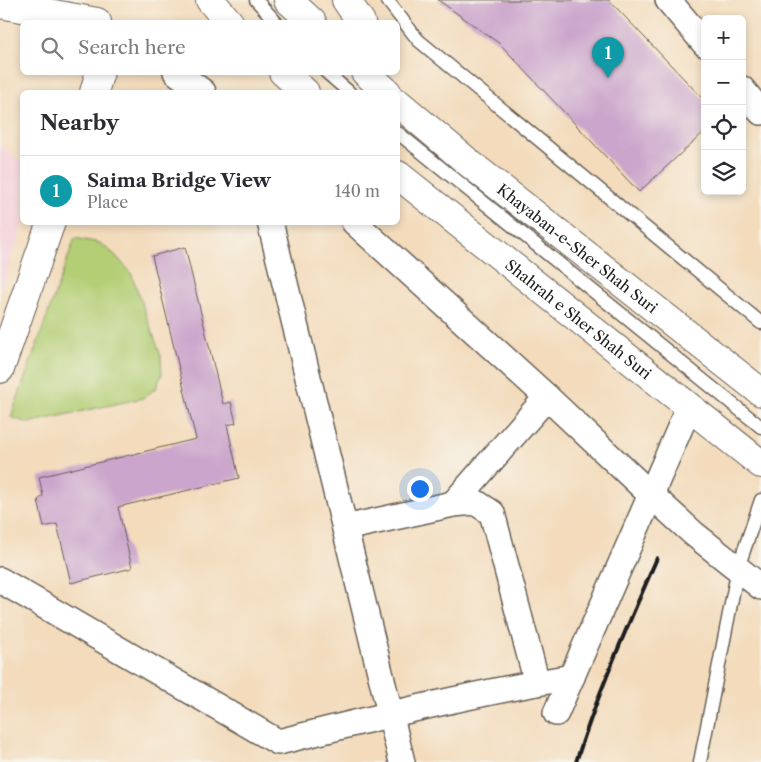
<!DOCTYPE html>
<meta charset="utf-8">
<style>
body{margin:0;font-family:"Libre Caslon Text",serif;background:#f2f2f3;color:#2b2b33}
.controls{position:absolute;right:15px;top:15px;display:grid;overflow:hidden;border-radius:8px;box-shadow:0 2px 8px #0003}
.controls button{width:45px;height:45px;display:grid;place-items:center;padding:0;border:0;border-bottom:1px solid #e1e1e2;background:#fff;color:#2b2b33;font:25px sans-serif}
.you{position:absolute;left:419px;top:488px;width:18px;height:18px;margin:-12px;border:4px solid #fff;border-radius:50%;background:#1a73e8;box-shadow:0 0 0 8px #1a73e833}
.badge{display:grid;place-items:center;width:32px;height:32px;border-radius:50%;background:#c8321e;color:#fff;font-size:16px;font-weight:700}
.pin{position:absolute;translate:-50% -41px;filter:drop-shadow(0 1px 2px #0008)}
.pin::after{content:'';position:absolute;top:26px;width:18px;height:15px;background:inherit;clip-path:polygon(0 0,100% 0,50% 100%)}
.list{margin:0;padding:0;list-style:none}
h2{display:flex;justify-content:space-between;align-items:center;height:65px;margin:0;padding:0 20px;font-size:21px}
h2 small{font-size:16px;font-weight:400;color:#7c7c81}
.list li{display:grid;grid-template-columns:32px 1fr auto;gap:15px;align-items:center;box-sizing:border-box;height:70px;padding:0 20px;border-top:1px solid #e1e1e2}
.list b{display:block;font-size:19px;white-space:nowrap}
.list p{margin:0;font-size:16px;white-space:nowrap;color:#7c7c81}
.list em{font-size:16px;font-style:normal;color:#7c7c81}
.icon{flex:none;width:28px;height:28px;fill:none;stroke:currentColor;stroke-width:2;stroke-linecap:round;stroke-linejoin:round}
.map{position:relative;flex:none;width:761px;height:762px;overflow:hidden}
.search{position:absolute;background:#fff;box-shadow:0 2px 8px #0003;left:20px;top:20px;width:380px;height:55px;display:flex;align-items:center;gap:12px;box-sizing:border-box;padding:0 18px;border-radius:8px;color:#7c7c81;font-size:19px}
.panel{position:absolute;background:#fff;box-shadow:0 2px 8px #0003;left:20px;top:90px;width:380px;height:135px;border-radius:8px}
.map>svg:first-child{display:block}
</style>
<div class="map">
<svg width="761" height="762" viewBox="0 0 761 762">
<rect width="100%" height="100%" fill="#f7f3e8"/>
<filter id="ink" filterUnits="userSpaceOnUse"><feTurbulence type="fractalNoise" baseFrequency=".02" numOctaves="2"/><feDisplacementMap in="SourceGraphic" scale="10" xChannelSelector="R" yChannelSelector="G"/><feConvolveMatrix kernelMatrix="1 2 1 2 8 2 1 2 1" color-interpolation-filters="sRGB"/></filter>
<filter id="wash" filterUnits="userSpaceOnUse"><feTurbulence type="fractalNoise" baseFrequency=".0096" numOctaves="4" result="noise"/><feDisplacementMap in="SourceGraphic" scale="20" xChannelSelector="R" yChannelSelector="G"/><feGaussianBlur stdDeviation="1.12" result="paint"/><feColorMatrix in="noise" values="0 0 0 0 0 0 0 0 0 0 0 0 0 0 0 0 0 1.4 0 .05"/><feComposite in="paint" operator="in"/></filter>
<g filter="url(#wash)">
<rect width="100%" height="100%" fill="#f3dbbc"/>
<!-- built -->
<path fill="#f4cfdd" d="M 0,144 L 22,163 L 23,223 L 0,292 Z"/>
<!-- green -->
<path fill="#b3ce74" stroke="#687548" d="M 75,238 L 100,243 L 114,254 L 131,273 L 161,356 L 162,374 L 156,388 L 143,398 L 28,423 L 11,417 Z"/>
<g id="blocks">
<!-- building -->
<g fill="#cba5cc">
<path d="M 438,0 L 609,0 L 705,101 L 705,131 L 639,192 L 500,44 Z"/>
<path d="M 185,247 L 223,404 L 231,402 L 236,423 L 227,425 L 239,478 L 118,507 L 132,568 L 71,583 L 57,524 L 44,527 L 38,500 L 43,496 L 39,477 L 196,439 L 152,256 Z"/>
</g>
</g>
</g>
<g filter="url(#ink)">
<use href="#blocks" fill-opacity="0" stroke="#675f54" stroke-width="1"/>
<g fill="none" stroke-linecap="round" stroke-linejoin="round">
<!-- service casing -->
<g stroke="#675f54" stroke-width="15">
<g id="service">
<path d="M 256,0 L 276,22"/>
<path d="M 387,0 L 418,40 L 761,323"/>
<path d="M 326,72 L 349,92"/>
<path d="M 398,133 L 761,427"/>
<path d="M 700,762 L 738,568 L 761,500"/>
</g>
</g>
<!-- minor casing -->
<g stroke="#675f54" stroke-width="28">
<g id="minor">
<path d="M 668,0 L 705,44"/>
<path d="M 176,72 L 203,92"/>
<path d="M 742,89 L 761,112"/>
<path d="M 270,222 L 402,762"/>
<path d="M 354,222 L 547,397 L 651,495 L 694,534 L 761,587"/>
<path d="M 453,504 L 547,397"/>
<path d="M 345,528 L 453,504 L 475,502 L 492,513 L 537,683"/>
<path d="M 0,580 L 278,742 C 375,718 473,693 572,677"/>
<path d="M 556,713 L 689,407"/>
</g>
</g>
<!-- tertiary casing -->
<g stroke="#675f54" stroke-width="30">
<g id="tertiary">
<path d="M 94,92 L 100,72"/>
<path d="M 0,369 L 51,222"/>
</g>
</g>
<!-- primary casing -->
<g stroke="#675f54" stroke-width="30">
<g id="primary">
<path d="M 210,0 L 229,22"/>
<path d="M 288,0 L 312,22"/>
<path d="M 346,0 L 361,22"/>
<path d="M 0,4 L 97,22"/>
<path d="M 283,72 L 305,92"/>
<path d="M 365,72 L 387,92"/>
<path id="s1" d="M 398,103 L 469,163 L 761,392"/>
<path id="s2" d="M 398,175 L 761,464"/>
</g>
</g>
<!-- service -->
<use href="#service" stroke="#fff" stroke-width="12"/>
<!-- minor -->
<use href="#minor" stroke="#fff" stroke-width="25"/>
<!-- tertiary -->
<use href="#tertiary" stroke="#fff" stroke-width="28"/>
<!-- primary -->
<use href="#primary" stroke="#fff" stroke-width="28"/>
<!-- rail -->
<path stroke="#1c1c1c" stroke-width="4" d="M 576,762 C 598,692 628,625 657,558"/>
</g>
</g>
<g text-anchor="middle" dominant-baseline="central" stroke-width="4" stroke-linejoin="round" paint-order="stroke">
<!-- street labels -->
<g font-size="15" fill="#1c1c1c" stroke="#f7f3e8">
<text stroke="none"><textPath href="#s1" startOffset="231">Khayaban-e-Sher Shah Suri</textPath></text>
<text stroke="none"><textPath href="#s2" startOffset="231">Shahrah e Sher Shah Suri</textPath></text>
</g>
</g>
</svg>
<div class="controls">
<button>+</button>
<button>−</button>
<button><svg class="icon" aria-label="locate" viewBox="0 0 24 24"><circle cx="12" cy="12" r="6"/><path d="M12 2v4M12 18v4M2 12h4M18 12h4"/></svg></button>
<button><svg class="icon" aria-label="layers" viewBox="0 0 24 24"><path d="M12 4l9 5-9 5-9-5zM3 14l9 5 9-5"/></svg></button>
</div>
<div class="you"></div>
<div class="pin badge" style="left:608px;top:78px;background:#0f9aa8">1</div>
<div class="search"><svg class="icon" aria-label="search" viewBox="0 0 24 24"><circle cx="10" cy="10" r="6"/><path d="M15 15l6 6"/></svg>Search here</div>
<section class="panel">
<h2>Nearby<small></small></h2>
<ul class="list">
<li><span class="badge" style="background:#0f9aa8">1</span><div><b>Saima Bridge View</b><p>Place</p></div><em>140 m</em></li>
</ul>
</section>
</div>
